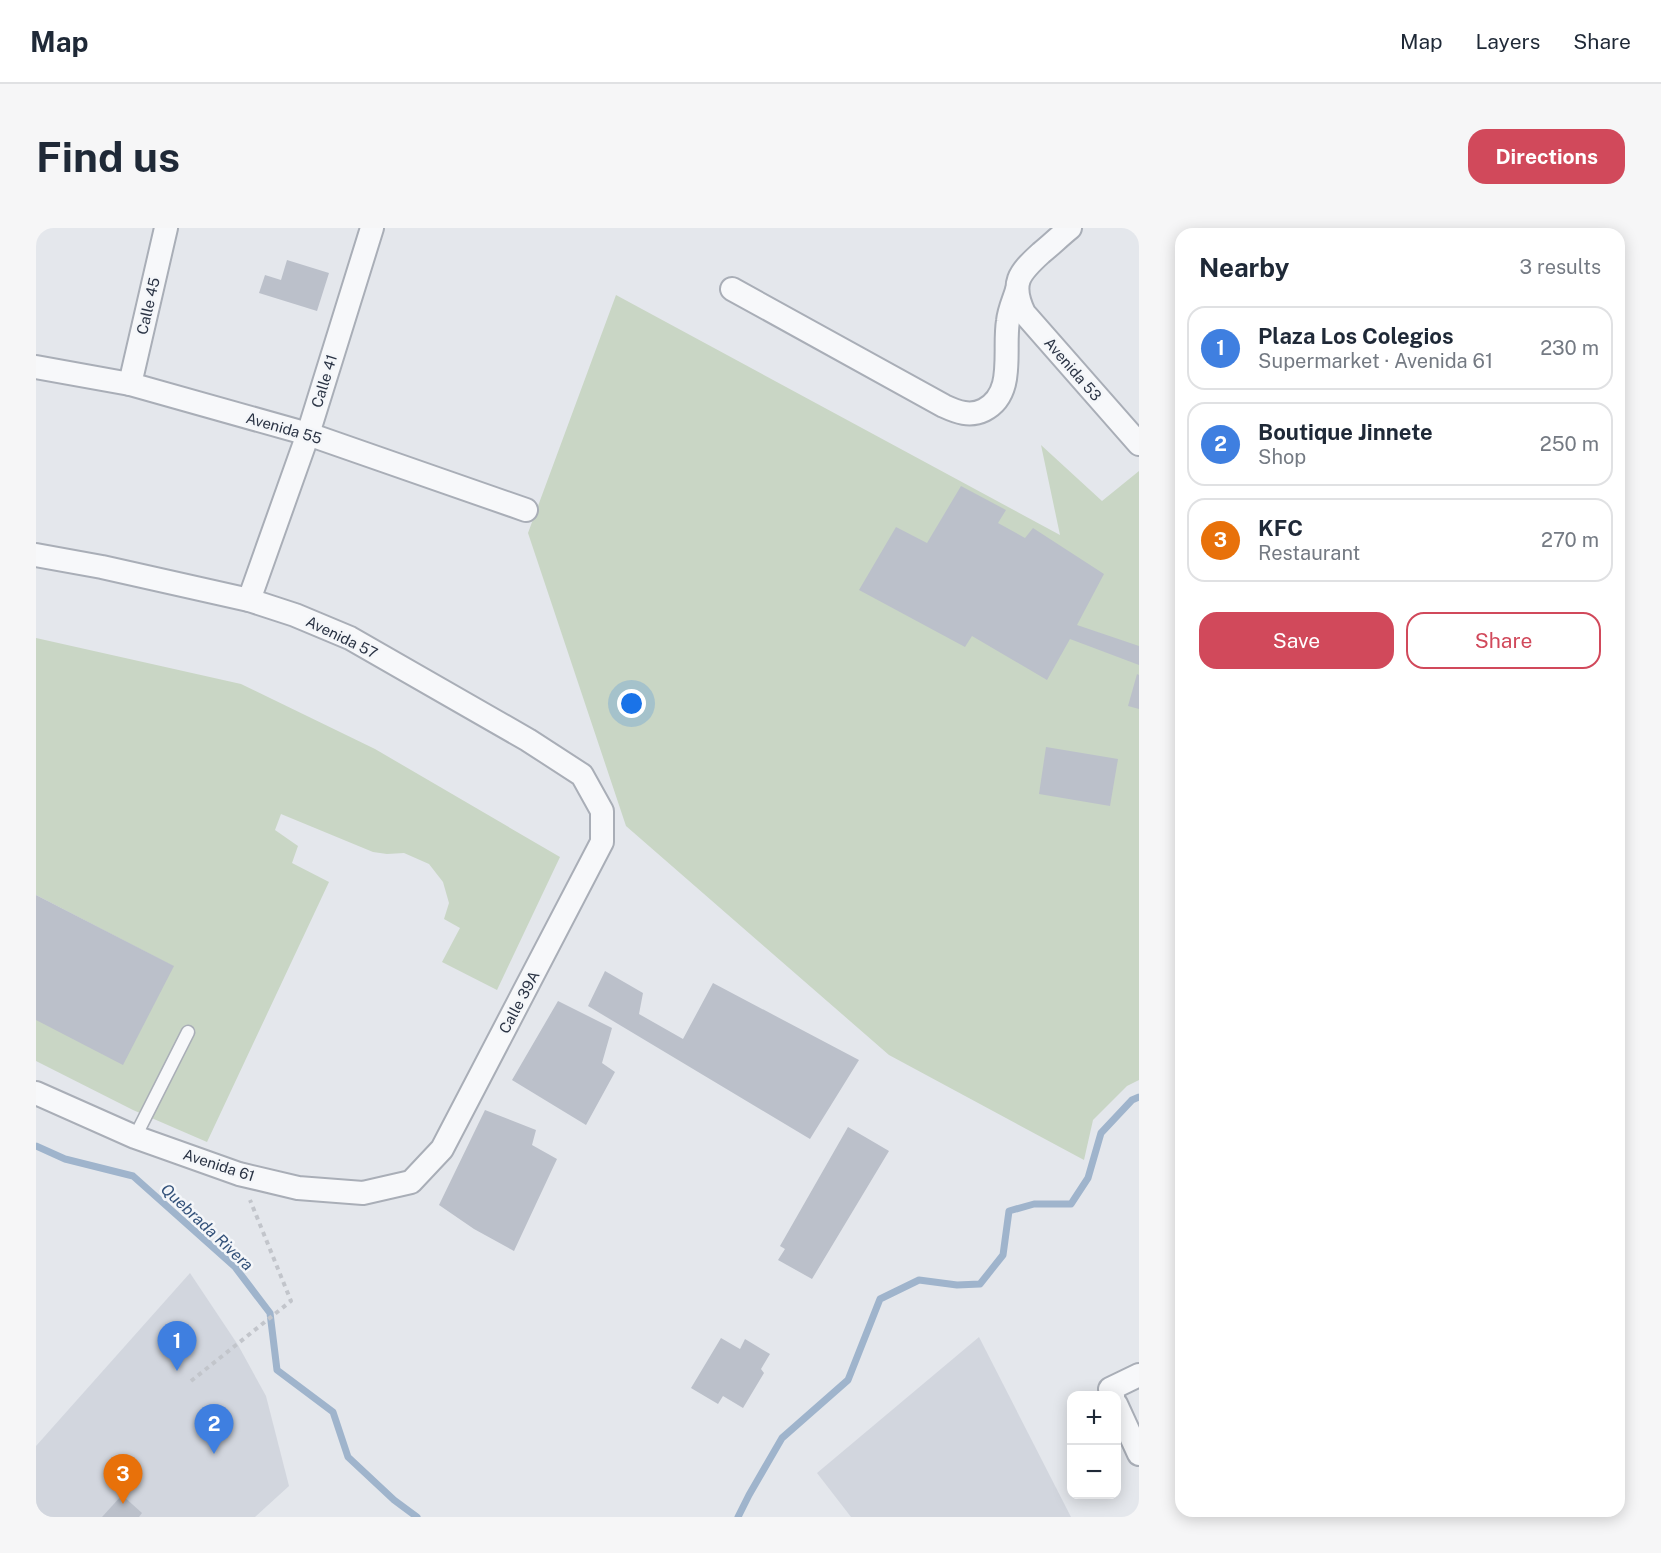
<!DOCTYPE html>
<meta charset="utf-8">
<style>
body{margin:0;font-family:"Public Sans",sans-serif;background:#f6f6f7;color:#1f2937}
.controls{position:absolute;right:18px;bottom:18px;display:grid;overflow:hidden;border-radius:12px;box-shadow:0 3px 15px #0003}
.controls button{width:54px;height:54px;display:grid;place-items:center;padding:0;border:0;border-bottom:2px solid #e0e1e3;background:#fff;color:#1f2937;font:30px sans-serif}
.you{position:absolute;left:596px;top:476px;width:21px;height:21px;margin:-15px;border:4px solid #fff;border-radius:50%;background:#1a73e8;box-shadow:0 0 0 9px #1a73e833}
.badge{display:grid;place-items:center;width:39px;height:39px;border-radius:50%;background:#d1495b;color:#fff;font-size:20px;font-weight:700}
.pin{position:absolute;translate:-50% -50px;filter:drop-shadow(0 2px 3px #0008)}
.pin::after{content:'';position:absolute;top:32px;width:21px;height:18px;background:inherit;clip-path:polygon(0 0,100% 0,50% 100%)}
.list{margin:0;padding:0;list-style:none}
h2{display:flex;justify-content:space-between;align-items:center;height:78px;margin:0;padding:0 24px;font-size:26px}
h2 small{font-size:20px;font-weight:400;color:#747a83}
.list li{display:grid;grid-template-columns:39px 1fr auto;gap:18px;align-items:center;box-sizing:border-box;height:84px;margin:0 12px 12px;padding:0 12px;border:2px solid #e0e1e3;border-radius:18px}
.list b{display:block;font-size:22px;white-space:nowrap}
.list p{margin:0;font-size:20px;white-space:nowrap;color:#747a83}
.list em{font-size:20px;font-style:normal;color:#747a83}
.actions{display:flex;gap:12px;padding:18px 24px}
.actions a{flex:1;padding:14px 0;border:2px solid #d1495b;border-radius:18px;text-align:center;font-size:21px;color:#d1495b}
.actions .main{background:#d1495b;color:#fff}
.map{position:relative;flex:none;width:1103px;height:1289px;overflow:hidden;border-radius:18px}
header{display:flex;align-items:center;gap:36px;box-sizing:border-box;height:84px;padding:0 30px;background:#fff;border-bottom:2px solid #e0e1e3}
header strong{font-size:28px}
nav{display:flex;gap:33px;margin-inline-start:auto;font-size:21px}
.intro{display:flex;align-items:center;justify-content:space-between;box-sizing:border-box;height:144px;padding:0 36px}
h1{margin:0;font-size:42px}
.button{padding:15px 27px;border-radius:18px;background:#d1495b;color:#fff;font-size:21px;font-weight:700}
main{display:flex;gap:36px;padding:0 36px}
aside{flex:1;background:#fff;border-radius:18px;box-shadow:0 3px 15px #0003}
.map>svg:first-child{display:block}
</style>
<header>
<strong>Map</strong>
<nav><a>Map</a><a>Layers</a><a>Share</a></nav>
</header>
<div class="intro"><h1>Find us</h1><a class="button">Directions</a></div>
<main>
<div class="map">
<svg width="1103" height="1289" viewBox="0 0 1103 1289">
<rect width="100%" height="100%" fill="#e4e7ec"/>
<!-- built -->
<g fill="#d2d6de">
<path d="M 154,1045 L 202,1117 L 230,1168 L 253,1258 L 219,1289 L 0,1289 L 0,1218 Z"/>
<path d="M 943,1109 L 1035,1289 L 815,1289 L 781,1245 Z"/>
</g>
<!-- green -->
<g fill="#c9d6c5">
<path d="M 580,67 L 1024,307 L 1005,217 L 1066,273 L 1103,243 L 1103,852 L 1091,858 L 1057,892 L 1048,932 L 853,827 L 590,598 L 492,305 Z"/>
<path d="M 0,410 L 205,456 L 339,521 L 524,629 L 461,762 L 406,734 L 424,700 L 408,691 L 413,675 L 407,654 L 393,636 L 368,625 L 351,626 L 337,624 L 245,586 L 239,602 L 262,618 L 256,635 L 293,654 L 171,914 L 97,882 L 0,833 L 0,792 L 137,738 L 0,667 Z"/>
</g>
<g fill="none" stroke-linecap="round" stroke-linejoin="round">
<!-- stream -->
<g stroke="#9fb4cc" stroke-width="7">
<path d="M 0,918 L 29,931 L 97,948 L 199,1039 L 234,1085 L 241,1142 L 297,1184 L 312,1229 L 358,1272 L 381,1289"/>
<path d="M 702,1289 L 713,1267 L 746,1210 L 812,1152 L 844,1071 L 883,1052 L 921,1057 L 944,1056 L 967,1027 L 973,983 L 998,976 L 1035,976 L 1052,950 L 1065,905 L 1096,872 L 1103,869"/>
</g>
</g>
<!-- building -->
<g fill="#bbc0ca">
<path d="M 251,32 L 293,45 L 281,83 L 223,65 L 229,47 L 245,52 Z"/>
<path d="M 925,258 L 970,282 L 962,295 L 989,310 L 997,300 L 1068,346 L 1041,397 L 1103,418 L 1103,437 L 1034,411 L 1011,452 L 936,408 L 929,419 L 823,362 L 860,299 L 891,315 Z"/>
<path d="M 1101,446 L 1103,447 L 1103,481 L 1092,478 Z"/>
<path d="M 1010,519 L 1082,531 L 1074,578 L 1003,566 Z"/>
<path d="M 0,667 L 138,738 L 87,837 L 0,792 Z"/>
<path d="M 569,743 L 607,765 L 603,786 L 647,811 L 677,755 L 823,832 L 774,911 L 552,778 Z"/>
<path d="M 522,773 L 576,800 L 566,835 L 579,844 L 550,897 L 476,852 Z"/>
<path d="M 449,882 L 500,902 L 496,917 L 521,931 L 478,1023 L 438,1001 L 403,977 Z"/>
<path d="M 812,899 L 853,923 L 776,1051 L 742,1032 L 749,1021 L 744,1018 Z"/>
<path d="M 685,1110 L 704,1121 L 709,1111 L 734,1126 L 725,1141 L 728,1145 L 707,1180 L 687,1168 L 682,1176 L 655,1160 Z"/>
<path d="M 86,1267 L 106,1285 L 103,1289 L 66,1289 Z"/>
</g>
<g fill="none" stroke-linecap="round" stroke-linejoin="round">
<!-- service casing -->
<g stroke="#a9aeb7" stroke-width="15">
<path id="service" d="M 99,909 L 152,804"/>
</g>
<!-- minor casing -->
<g stroke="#a9aeb7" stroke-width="26">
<g id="minor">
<path d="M 1034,0 C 1024,8 1015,17 1005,25 C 983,45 974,55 988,85 L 1103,216"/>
<path d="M 696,61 L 908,178 C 921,184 934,189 948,182 C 980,166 967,122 972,93 C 973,82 978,72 981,62"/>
<path d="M 0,139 L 94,156 L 272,206 L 490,282"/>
<path d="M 94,156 L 130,0"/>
<path d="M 0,327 L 66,339 L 213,372 L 259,387 L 314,410 L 492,512 L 546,547 L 566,583 L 566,614 L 406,921 L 375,954 L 327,965 L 262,960 L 203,946 L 99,909 L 0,865"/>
<path d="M 213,372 L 272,206 L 336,0"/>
<path d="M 1077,1168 L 1074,1161 L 1103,1147"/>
<path d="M 1080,1176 L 1103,1226"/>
</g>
</g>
<!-- path -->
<path stroke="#c2c5cb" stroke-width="4" stroke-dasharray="4.5 4.5" stroke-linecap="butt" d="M 155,1153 L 255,1073 L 214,972"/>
<!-- service -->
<use href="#service" stroke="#f7f8fa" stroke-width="12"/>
<!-- minor -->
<use href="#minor" stroke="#f7f8fa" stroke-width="22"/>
</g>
<g text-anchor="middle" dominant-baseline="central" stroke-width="5" stroke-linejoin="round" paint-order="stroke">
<!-- street labels -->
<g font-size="15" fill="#2b3445" stroke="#f4f6f9">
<text transform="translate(112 78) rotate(-77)">Calle 45</text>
<text transform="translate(1037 141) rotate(49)">Avenida 53</text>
<text transform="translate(288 153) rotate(-73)">Calle 41</text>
<text transform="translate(248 200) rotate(16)">Avenida 55</text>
<text transform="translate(306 409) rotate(26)">Avenida 57</text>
<text transform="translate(483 774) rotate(-62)">Calle 39A</text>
<text transform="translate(183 937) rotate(18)">Avenida 61</text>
</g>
<!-- water labels -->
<g font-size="16" font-style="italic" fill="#34527a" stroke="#f4f6f9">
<text transform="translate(171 999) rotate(43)">Quebrada Rivera</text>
</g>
</g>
</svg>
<div class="controls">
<button>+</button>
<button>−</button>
</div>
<div class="you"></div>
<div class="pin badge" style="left:141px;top:1143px;background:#3f7fe0">1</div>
<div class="pin badge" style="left:178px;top:1226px;background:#3f7fe0">2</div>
<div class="pin badge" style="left:87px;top:1276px;background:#e8710a">3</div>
</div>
<aside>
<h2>Nearby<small>3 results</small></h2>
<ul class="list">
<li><span class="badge" style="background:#3f7fe0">1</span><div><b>Plaza Los Colegios</b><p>Supermarket · Avenida 61</p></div><em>230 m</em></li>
<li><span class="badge" style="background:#3f7fe0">2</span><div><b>Boutique Jinnete</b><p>Shop</p></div><em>250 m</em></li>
<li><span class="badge" style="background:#e8710a">3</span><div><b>KFC</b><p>Restaurant</p></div><em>270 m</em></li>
</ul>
<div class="actions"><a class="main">Save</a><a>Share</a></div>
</aside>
</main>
